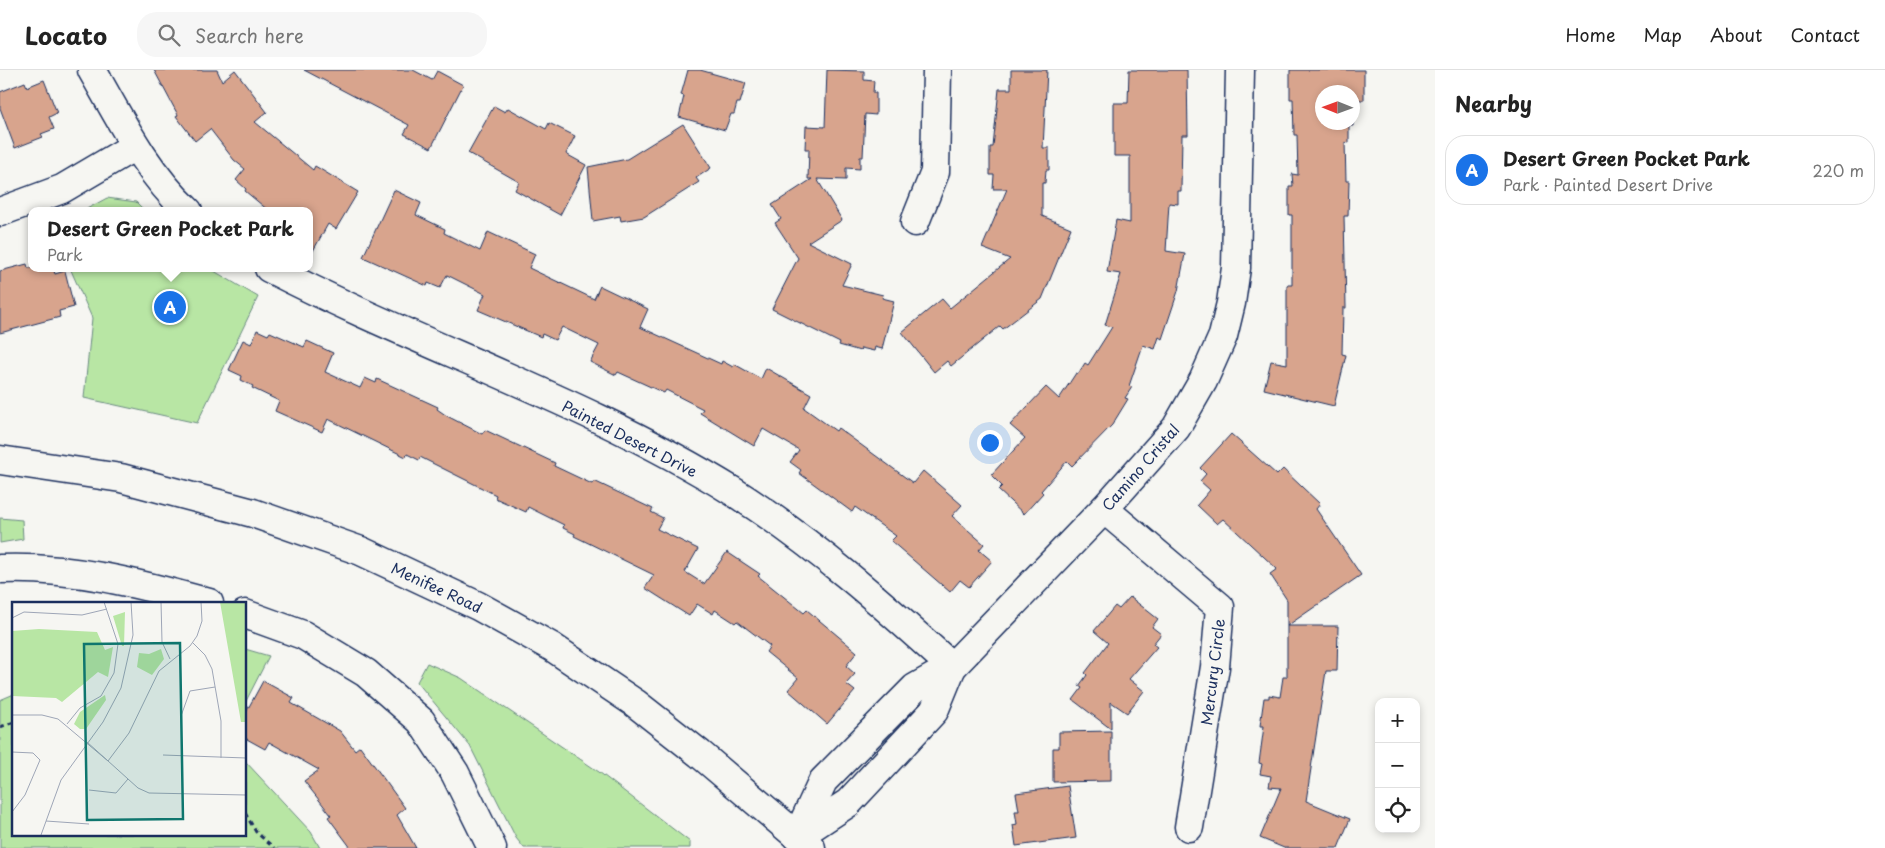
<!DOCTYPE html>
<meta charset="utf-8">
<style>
body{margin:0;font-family:"Playpen Sans",sans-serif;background:#f6f6f6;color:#222}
.controls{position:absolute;right:15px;bottom:15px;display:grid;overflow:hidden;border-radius:10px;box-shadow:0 2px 8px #0003}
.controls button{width:45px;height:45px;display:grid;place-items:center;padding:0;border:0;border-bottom:1px solid #e0e0e0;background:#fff;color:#222;font:25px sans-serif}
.compass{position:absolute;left:1315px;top:15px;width:45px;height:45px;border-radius:50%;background:#fff;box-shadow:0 2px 8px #0003;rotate:271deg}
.you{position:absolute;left:989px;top:372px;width:18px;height:18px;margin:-12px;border:4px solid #fff;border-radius:50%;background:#1a73e8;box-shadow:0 0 0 8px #1a73e833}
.badge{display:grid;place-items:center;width:32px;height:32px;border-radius:50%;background:#1a73e8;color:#fff;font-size:16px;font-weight:700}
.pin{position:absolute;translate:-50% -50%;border:2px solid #fff;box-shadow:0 1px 5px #0006}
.popup{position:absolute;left:28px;top:137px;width:285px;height:65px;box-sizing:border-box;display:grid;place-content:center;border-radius:10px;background:#fff;filter:drop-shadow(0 1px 4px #0005);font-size:16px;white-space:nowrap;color:#767676}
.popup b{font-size:19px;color:#222}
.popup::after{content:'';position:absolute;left:50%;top:100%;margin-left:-10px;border:10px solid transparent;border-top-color:#fff}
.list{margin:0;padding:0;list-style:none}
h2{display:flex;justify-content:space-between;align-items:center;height:65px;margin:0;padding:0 20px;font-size:21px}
h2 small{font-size:16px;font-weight:400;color:#767676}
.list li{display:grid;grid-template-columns:32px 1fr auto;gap:15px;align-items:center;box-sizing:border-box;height:70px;margin:0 10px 10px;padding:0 10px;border:1px solid #e0e0e0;border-radius:20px}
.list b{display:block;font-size:19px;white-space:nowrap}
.list p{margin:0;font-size:16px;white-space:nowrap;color:#767676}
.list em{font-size:16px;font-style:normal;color:#767676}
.icon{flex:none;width:28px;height:28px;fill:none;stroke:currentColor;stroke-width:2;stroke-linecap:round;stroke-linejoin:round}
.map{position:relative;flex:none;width:1435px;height:778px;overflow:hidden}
header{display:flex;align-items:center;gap:30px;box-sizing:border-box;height:70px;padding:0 25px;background:#fff;border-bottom:1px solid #e0e0e0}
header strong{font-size:24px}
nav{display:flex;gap:28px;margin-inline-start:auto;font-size:18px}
.search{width:350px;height:45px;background:#f6f6f6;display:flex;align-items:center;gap:12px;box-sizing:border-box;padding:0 18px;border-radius:20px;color:#767676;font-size:19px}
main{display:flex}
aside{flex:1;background:#fff}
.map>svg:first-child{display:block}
</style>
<header>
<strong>Locato</strong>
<div class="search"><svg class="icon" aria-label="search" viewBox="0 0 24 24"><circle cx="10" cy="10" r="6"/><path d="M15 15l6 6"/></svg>Search here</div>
<nav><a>Home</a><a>Map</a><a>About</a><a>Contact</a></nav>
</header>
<main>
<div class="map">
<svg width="1435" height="778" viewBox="0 0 1435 778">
<rect width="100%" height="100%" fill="#f6f6f2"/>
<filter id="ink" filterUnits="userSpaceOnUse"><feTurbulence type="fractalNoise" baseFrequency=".02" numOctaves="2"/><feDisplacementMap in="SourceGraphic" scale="10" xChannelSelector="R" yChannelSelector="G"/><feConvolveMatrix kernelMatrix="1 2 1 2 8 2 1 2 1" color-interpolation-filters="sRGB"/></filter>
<g filter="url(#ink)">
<!-- green -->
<g fill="#b8e6a4" stroke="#6a8a81">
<path d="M 107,128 L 136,132 L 145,141 L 83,141 Z"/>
<path d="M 70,198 L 209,198 L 258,227 L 197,353 L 84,328 L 92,248 Z"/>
<path d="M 0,448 L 22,450 L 23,469 L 0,473 Z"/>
<path d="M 245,579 L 269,586 L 245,633 Z"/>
<path d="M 427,593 L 461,608 L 599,702 L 690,772 L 690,778 L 524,778 L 516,768 L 470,676 L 417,612 Z"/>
<path d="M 14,624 L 14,764 L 245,764 L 245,691 L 311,762 L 320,778 L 0,778 L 0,630 Z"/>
</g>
<!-- building -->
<g fill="#d8a48d" stroke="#1b2f5e" fill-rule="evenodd">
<path d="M 154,0 L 217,0 L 222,11 L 235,0 L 267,42 L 255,52 L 313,100 L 315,96 L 358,122 L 336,159 L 328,154 L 309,188 L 309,141 L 269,141 L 245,121 L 246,119 L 236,110 L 245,99 L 234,90 L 210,59 L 195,71 L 176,46 L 178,45 Z"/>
<path d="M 304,0 L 413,0 L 432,10 L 437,1 L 463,15 L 431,78 L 404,64 L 409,55 Z"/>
<path d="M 688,0 L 700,0 L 746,13 L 740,33 L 737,33 L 734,44 L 731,44 L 725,60 L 679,47 L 684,26 L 681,25 Z"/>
<path d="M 827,0 L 864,1 L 864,10 L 874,11 L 873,23 L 876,23 L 876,45 L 865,44 L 863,87 L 860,87 L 860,99 L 846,98 L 846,110 L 817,109 L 842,150 L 808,172 L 852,194 L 842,215 L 883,225 L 882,228 L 894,231 L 882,279 L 875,277 L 874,281 L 861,278 L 860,281 L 839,275 L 840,273 L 772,239 L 798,188 L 775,153 L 781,149 L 772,135 L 812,109 L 808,109 L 809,79 L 805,79 L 806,56 L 825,57 Z"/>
<path d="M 1011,0 L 1047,0 L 1043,78 L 1049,78 L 1049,100 L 1046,100 L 1045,113 L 1042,113 L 1042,146 L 1071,158 L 1042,229 L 1003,259 L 1000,256 L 951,296 L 947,291 L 934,302 L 902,262 L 942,229 L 950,238 L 1010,189 L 982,178 L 1007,119 L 993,119 L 994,105 L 990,105 L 990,77 L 993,77 L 999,19 L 1011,19 Z"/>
<path d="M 1129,0 L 1187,0 L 1188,65 L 1182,65 L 1181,121 L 1178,121 L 1178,134 L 1169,133 L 1166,181 L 1185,184 L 1178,221 L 1162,269 L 1159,267 L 1155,279 L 1143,275 L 1129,316 L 1132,317 L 1125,328 L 1128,329 L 1112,355 L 1072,396 L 1067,391 L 1041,421 L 1043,423 L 1024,444 L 998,420 L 1002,416 L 991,405 L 1025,368 L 1010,355 L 1046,317 L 1059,329 L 1076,303 L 1078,304 L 1085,293 L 1088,295 L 1112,257 L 1105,255 L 1121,204 L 1107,202 L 1116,150 L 1130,153 L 1130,86 L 1114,86 L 1114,33 L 1128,33 Z"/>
<path d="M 1290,0 L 1364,0 L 1364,30 L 1353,30 L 1353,56 L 1349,56 L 1349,73 L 1345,72 L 1346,111 L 1349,111 L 1348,146 L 1344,146 L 1346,238 L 1343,238 L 1342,284 L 1346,285 L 1334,336 L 1264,319 L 1271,291 L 1287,294 L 1287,215 L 1292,215 L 1292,145 L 1289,145 L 1289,116 L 1293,116 L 1292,104 L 1298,105 L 1297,65 L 1294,65 L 1293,29 L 1290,29 ZM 1322,22 L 1352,22 L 1352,52 L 1322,52 Z"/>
<path d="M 44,10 L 57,43 L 49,47 L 54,59 L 41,64 L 43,67 L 15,78 L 0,38 L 0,22 L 25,12 L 27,17 Z"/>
<path d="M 494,36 L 505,42 L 508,38 L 546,59 L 549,53 L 575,66 L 566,84 L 586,95 L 560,145 L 515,120 L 519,112 L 468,83 Z"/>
<path d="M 683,54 L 711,98 L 696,108 L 699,112 L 644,147 L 621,151 L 620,146 L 593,151 L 588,97 L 627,89 Z"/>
<path d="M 394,120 L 421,133 L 416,145 L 445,159 L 444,163 L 480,181 L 488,162 L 535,184 L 529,198 L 594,229 L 600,216 L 648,239 L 640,257 L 721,294 L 722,291 L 733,297 L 734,294 L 761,309 L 766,298 L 811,324 L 804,338 L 836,361 L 838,358 L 913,413 L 923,401 L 962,435 L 952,446 L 984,474 L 979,480 L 992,491 L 969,517 L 960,510 L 950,522 L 891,471 L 896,466 L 855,437 L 852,442 L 799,403 L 801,400 L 790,392 L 799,380 L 763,359 L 754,376 L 700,343 L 703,339 L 666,320 L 664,323 L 618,302 L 616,305 L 590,292 L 599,275 L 562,257 L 555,270 L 542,264 L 541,267 L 478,240 L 485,224 L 447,205 L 440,218 L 428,213 L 427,216 L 363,187 Z"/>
<path d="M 27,194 L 28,198 L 53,198 L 55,204 L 65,201 L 74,237 L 59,241 L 60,247 L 0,263 L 0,201 Z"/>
<path d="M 257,260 L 268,265 L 270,262 L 304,277 L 307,271 L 333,283 L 325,302 L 360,318 L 365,308 L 376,313 L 377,309 L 438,337 L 437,339 L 447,346 L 482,364 L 485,360 L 555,393 L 554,396 L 592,414 L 594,411 L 653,439 L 651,442 L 663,448 L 657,459 L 698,479 L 685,502 L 704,514 L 727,482 L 760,504 L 758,506 L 804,543 L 807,540 L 857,582 L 846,596 L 855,604 L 846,614 L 855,621 L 827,654 L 788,620 L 798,608 L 766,582 L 770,576 L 737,551 L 735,553 L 715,540 L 713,544 L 697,534 L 689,546 L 645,518 L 654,505 L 574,466 L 575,464 L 563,458 L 564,455 L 528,437 L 526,442 L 495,428 L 496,425 L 420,387 L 419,390 L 407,384 L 406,387 L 328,349 L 322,362 L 275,341 L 279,331 L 252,318 L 253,316 L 241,310 L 242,306 L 229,300 L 243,270 L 251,274 Z"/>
<path d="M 1231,364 L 1277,405 L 1283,399 L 1320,434 L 1316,439 L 1361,505 L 1287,556 L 1287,530 L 1270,504 L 1277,499 L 1223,449 L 1217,454 L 1197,435 L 1210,420 L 1200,411 L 1206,404 L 1200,398 Z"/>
<path d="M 1130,527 L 1158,549 L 1152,557 L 1161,564 L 1153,574 L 1157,577 L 1129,609 L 1144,621 L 1127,643 L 1111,632 L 1111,659 L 1073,630 L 1082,618 L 1079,616 L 1087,605 L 1085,603 L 1108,573 L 1094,561 L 1115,536 L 1119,539 Z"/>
<path d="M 1287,556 L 1338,556 L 1337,601 L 1326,601 L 1306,731 L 1350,749 L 1338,778 L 1284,778 L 1260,768 L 1281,718 L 1269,717 L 1271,706 L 1260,704 L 1262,694 L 1259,693 L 1264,656 L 1260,656 L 1264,628 L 1269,628 L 1269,625 L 1280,627 L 1283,607 L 1287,607 Z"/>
<path d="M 263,611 L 294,628 L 291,633 L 340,661 L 355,680 L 360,676 L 405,738 L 397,745 L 416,778 L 351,778 L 328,747 L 331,745 L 304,711 L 319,700 L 269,672 L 265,679 L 245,668 L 245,644 Z"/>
<path d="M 1111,661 L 1111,711 L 1053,712 L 1053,678 L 1059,678 L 1059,662 Z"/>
<path d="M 1068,716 L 1076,768 L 1016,776 L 1013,755 L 1017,754 L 1015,741 L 1019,741 L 1016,723 Z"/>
</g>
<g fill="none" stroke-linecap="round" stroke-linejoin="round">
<!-- minor casing -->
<g stroke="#1b2f5e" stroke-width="31">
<g id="minor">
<path d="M 92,0 C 120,49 146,102 188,141"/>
<path d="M 0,142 L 62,119 L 135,76"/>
<path d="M 915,152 L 935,102 L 937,0"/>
<path d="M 269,198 C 422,277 588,331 734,422 C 814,473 883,534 952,597"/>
<path d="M 1104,439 L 1220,537 L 1215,597 L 1189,757"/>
<path d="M 0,499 C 72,496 141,514 209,533"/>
<path d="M 245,544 L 303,565 L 366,603 L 421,651 L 455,703 L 492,778"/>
<path d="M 798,766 L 848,733 L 934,641 L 952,597"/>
<path d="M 797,767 L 823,711 L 915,618 L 952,597 L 1104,439 L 1176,358 L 1203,311 L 1223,266 L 1231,233 L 1236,198 L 1240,0"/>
</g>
</g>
<!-- primary casing -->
<g stroke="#1b2f5e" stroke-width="31">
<path id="primary" d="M 0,390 L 121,408 L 253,443 L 361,481 L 478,536 L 552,577 L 635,633 L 700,684 L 811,778"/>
</g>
<!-- path -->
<g stroke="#1b2f5e" stroke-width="3" stroke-dasharray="5 4" stroke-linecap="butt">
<path d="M 0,657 L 14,652"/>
<path d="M 245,743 L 256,762 L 274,778"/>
</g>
<!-- minor -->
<use href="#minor" stroke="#f6f6f2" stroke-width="28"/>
<!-- primary -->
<use href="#primary" stroke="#f6f6f2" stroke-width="28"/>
</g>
</g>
<g text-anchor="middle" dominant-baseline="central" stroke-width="4" stroke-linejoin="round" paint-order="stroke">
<!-- street labels -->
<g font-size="15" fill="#1b2f5e" stroke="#f6f6f2">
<text transform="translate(630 368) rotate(27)">Painted Desert Drive</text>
<text transform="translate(1140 397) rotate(-49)">Camino Cristal</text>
<text transform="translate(437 517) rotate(25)">Menifee Road</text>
<text transform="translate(1212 602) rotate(-83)">Mercury Circle</text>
</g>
</g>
<!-- overview -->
<g transform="translate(12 532)">
<rect width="234" height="234" fill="#f6f6f2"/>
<path d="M 208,0 L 234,0 L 234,120 L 229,120 ZM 113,10 L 112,44 L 110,44 L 101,14 ZM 27,27 L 85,30 L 93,48 L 101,45 L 96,75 L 86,70 L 50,100 L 44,96 L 0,94 L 0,29 ZM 149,47 L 152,57 L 140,73 L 125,65 L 127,51 L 137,52 ZM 93,93 L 94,98 L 74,127 L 68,127 L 62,122 L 68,110 Z" fill="#b8e6a4"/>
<path fill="none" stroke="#9ea6b7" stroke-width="1" d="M 149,0 L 150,40 L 158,57M 0,16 L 12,10 L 70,13 L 95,7M 181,41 L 193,53 L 200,67 L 209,119 L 209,156M 0,113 L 30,113 L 46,117 L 96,159M 169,114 L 178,89 L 203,85M 55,122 L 68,106 L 89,94 L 102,71 L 106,42 L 92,0M 75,140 L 126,186 L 137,191 L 234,193M 0,150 L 21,151 L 28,158 L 13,193 L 0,210M 151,153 L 234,156M 96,159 L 117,131 L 147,69 L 178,44 L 185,34 L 190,19 L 189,0M 77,188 L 104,191 L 116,177M 34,219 L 77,222M 29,233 L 49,178 L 91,120 L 109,86 L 121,33 L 119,0"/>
<path fill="#0f766e" fill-opacity="0.15" stroke="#0f766e" stroke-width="2.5" d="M 168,41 L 171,217 L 75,218 L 72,42 Z"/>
<rect width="234" height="234" fill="none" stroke="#1b2f5e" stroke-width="2.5"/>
</g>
</svg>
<div class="controls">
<button>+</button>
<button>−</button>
<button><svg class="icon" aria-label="locate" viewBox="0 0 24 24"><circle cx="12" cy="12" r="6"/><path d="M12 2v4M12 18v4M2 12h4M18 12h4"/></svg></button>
</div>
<svg class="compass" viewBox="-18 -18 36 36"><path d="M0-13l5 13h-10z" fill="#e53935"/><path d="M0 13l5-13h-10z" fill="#767676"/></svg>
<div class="you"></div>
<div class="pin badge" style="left:170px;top:237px">A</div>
<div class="popup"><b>Desert Green Pocket Park</b>Park</div>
</div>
<aside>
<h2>Nearby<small></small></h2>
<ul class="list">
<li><span class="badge">A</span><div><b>Desert Green Pocket Park</b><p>Park · Painted Desert Drive</p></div><em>220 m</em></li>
</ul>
</aside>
</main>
